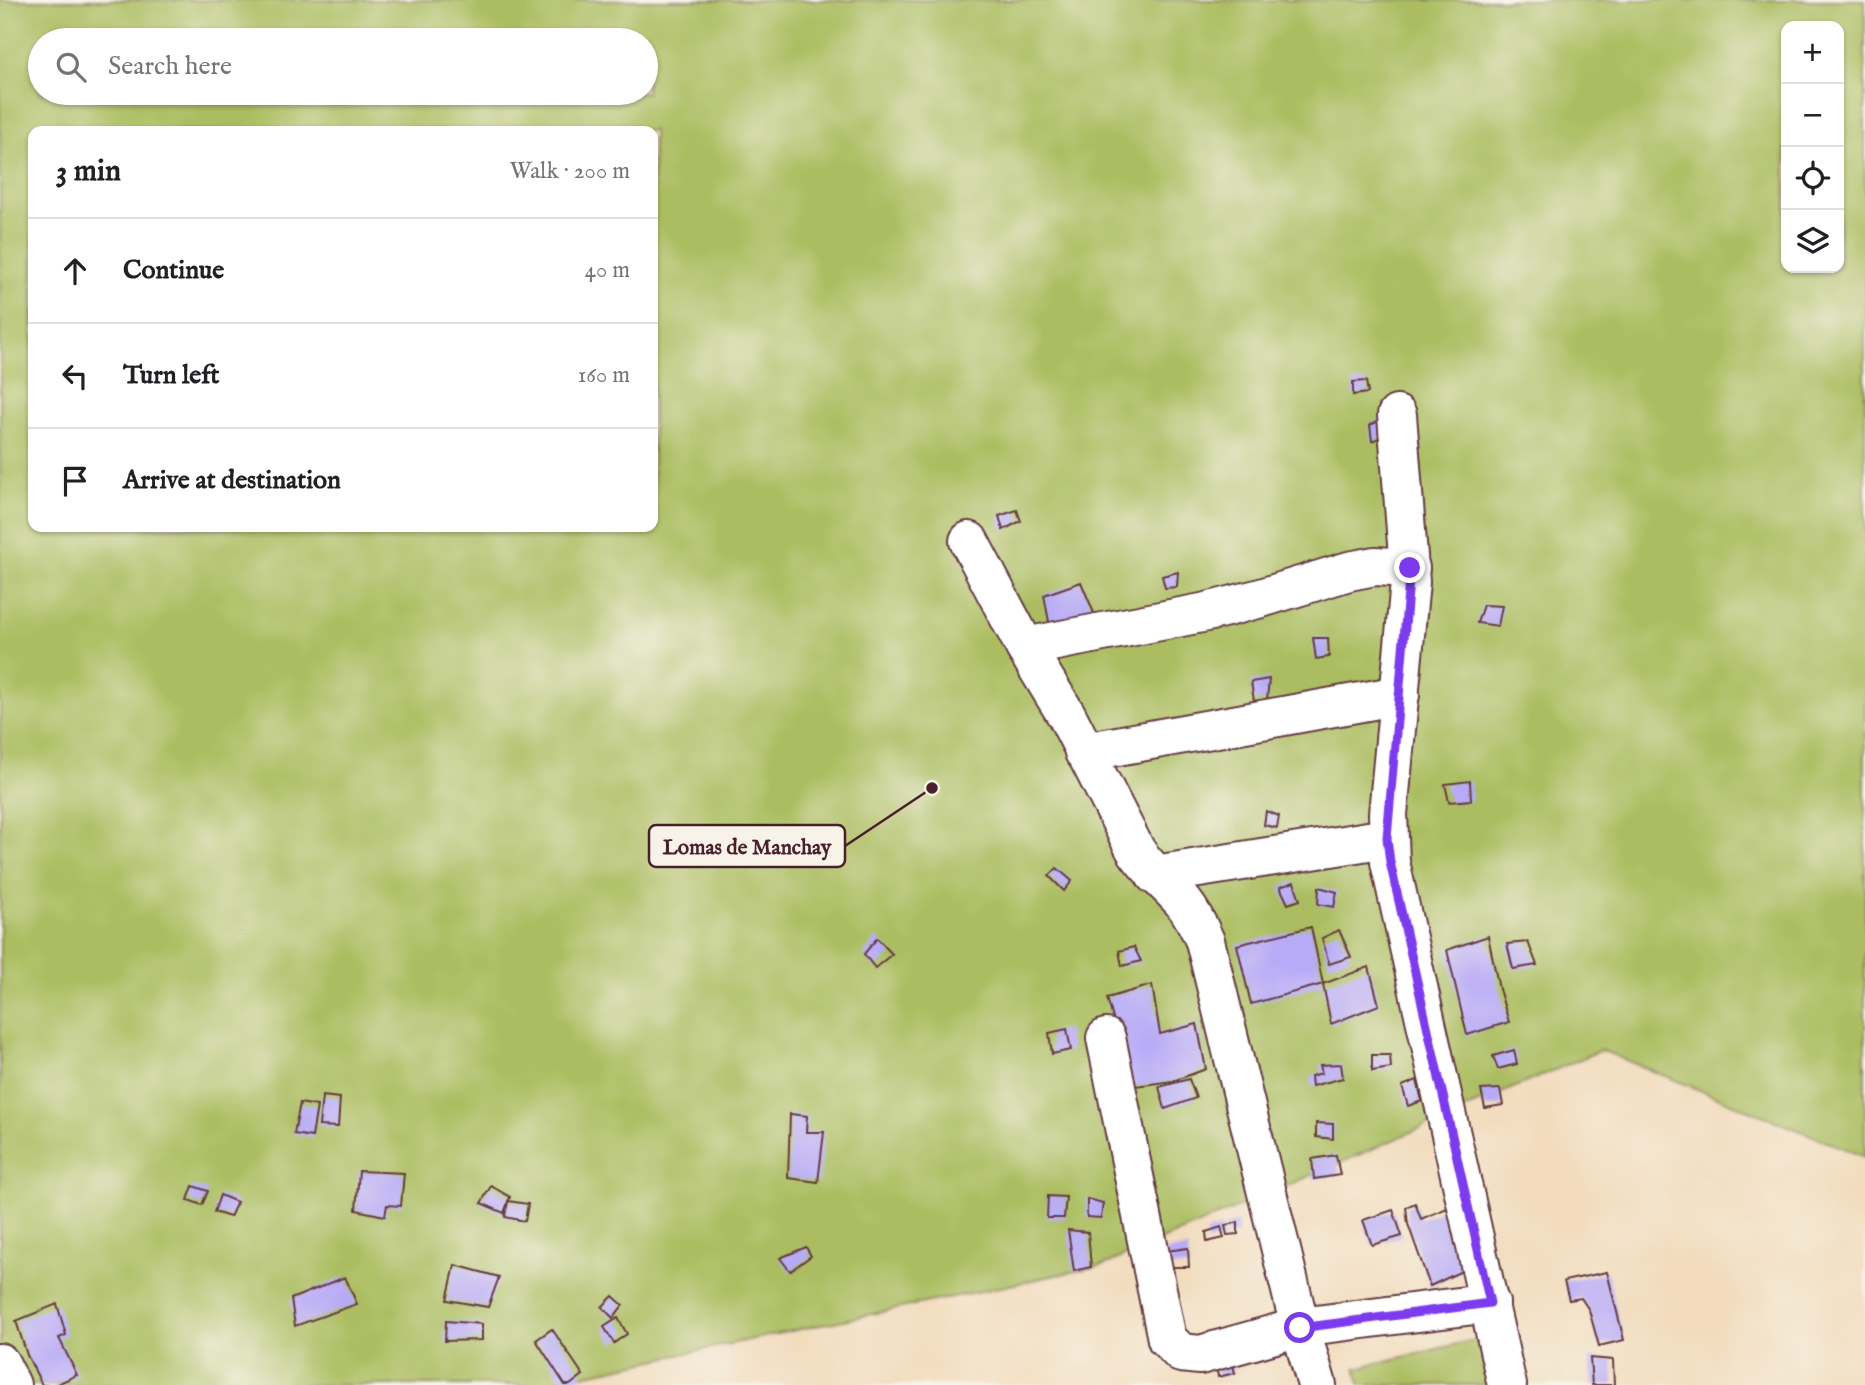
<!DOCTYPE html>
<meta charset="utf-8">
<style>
body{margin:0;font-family:"IM FELL English",serif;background:#f2f2f2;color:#202124}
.controls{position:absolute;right:21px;top:21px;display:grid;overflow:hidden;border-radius:14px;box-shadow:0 2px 5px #0004}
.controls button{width:63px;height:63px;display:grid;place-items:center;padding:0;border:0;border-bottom:2px solid #e0e0e0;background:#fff;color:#202124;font:35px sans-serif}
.stop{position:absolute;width:21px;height:21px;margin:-16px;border:5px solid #7c3aed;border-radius:50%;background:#fff}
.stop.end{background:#7c3aed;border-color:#fff;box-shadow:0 2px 7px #0008}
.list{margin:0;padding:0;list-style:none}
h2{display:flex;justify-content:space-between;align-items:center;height:91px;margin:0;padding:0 28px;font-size:30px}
h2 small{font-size:23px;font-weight:400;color:#757577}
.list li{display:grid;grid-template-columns:46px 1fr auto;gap:21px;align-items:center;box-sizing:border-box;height:105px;padding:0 28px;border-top:2px solid #e0e0e0}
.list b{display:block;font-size:26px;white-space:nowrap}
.list em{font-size:23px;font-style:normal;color:#757577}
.icon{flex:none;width:38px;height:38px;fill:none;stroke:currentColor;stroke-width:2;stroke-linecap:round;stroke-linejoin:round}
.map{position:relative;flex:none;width:1865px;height:1385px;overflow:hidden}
.search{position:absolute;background:#fff;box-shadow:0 2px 5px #0004;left:28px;top:28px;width:630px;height:77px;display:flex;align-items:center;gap:18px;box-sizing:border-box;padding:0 24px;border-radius:38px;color:#757577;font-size:26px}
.panel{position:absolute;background:#fff;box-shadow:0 2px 5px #0004;left:28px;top:126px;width:630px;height:406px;border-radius:14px}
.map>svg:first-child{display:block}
</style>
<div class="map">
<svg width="1865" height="1385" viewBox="0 0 1865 1385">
<rect width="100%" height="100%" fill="#f7f3e8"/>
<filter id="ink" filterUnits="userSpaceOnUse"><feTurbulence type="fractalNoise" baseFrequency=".0143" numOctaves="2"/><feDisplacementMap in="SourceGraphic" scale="14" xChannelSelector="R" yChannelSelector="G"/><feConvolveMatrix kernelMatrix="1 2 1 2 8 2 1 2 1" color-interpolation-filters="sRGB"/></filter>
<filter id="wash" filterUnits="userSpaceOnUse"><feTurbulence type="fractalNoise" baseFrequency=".00686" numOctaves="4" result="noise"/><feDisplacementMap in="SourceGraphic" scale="28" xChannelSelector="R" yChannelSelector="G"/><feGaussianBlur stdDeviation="1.57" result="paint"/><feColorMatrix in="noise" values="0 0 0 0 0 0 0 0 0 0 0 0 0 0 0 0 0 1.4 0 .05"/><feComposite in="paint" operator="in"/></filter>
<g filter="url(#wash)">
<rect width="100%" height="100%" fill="#f2dcbd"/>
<!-- green -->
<g fill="#abbd60" stroke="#7a6e46" stroke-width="2" fill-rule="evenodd">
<path d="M 0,0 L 1865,0 L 1865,1157 L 1601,1050 L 1104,1265 L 536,1385 L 0,1385 ZM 1786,26 L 1839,26 L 1839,268 L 1786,268 ZM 40,40 L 646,40 L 646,93 L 40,93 ZM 33,131 L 653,131 L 653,527 L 33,527 Z"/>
<path d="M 1488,1337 L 1500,1385 L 1360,1385 L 1356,1368 Z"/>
</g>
<g id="blocks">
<!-- building -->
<g fill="#b7aaf7">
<path d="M 1366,381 L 1368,393 L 1353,395 L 1353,382 Z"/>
<path d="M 1387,417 L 1389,434 L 1372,441 L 1370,425 Z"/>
<path d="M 1017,510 L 1021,521 L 1003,530 L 999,516 Z"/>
<path d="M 1178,572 L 1177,587 L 1165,588 L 1162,576 Z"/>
<path d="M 1081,582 L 1096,618 L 1051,633 L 1044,595 Z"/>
<path d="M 1483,605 L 1502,606 L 1498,626 L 1477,623 Z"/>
<path d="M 1313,638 L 1328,638 L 1329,657 L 1316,659 Z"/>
<path d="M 1269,679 L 1267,700 L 1254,701 L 1251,682 Z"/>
<path d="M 1470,781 L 1471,800 L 1449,802 L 1445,784 Z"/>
<path d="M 1266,811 L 1279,816 L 1277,828 L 1264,825 Z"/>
<path d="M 1057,868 L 1072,881 L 1064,891 L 1049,876 Z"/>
<path d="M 1294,882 L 1300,900 L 1288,904 L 1280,887 Z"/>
<path d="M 1319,887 L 1337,892 L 1334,907 L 1318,904 Z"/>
<path d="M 1311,927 L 1323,984 L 1369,967 L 1379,1005 L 1331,1024 L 1323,984 L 1251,1004 L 1237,945 Z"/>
<path d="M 1339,930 L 1351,957 L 1329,964 L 1322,938 Z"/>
<path d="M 1488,936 L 1499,989 L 1509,1022 L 1467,1035 L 1447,950 Z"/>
<path d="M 877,938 L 892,954 L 875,968 L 864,954 Z"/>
<path d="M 1528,942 L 1537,965 L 1513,969 L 1507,944 Z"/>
<path d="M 1134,947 L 1141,961 L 1122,966 L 1119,951 Z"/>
<path d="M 1152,985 L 1160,1034 L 1197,1024 L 1206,1069 L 1173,1081 L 1128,1087 L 1121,1046 L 1107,998 Z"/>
<path d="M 1067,1029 L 1071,1050 L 1052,1054 L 1049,1033 Z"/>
<path d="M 1514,1050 L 1517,1064 L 1498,1069 L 1493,1056 Z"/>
<path d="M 1372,1055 L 1390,1055 L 1391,1068 L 1372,1071 Z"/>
<path d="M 1341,1064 L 1343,1078 L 1312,1086 L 1311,1076 L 1322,1073 L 1320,1065 Z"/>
<path d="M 1189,1079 L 1196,1098 L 1165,1109 L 1159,1087 Z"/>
<path d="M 1417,1080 L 1422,1101 L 1408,1106 L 1402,1086 Z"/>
<path d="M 1500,1089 L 1503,1105 L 1485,1108 L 1481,1090 Z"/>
<path d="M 322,1096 L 340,1098 L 338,1127 L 319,1126 Z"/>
<path d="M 300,1103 L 317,1106 L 312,1137 L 294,1134 Z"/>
<path d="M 790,1114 L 807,1116 L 806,1132 L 824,1132 L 818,1182 L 788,1178 Z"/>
<path d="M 1316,1123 L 1333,1124 L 1333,1139 L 1316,1137 Z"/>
<path d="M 1336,1155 L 1340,1175 L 1314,1179 L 1312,1159 Z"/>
<path d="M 359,1171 L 404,1173 L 401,1206 L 387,1205 L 385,1216 L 356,1210 Z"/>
<path d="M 193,1186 L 208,1191 L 202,1205 L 188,1200 Z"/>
<path d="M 491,1186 L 510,1197 L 504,1213 L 481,1203 Z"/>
<path d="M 220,1195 L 237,1202 L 230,1217 L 214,1212 Z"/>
<path d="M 1048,1196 L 1066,1197 L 1064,1218 L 1047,1218 Z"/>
<path d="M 1087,1199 L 1103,1203 L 1101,1218 L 1087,1217 Z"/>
<path d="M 508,1201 L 528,1204 L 525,1221 L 505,1217 Z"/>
<path d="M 1415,1203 L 1421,1219 L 1447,1208 L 1466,1269 L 1430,1286 L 1408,1224 L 1406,1207 Z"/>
<path d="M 1393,1210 L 1402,1236 L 1372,1245 L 1363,1220 Z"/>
<path d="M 1238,1222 L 1238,1234 L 1227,1235 L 1225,1226 Z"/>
<path d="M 1221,1227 L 1224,1238 L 1207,1242 L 1206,1232 Z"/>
<path d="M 1068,1230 L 1088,1232 L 1091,1267 L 1074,1271 Z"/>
<path d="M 806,1247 L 811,1256 L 790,1271 L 780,1258 Z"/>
<path d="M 1188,1248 L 1189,1267 L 1168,1267 L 1166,1251 Z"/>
<path d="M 455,1265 L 499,1277 L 488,1307 L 447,1300 Z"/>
<path d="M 1607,1272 L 1624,1340 L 1599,1346 L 1589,1310 L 1581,1298 L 1569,1300 L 1564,1281 Z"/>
<path d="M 345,1277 L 357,1304 L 295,1326 L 291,1299 Z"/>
<path d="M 613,1296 L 623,1305 L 613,1318 L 602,1307 Z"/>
<path d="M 57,1304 L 66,1335 L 59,1338 L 77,1375 L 55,1385 L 42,1385 L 27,1355 L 16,1321 Z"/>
<path d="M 618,1318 L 627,1334 L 614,1343 L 604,1327 Z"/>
<path d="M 446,1321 L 482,1324 L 482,1340 L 445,1341 Z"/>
<path d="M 552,1329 L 583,1375 L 570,1385 L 565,1385 L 536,1340 Z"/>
<path d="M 1231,1357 L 1235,1373 L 1218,1377 L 1215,1358 Z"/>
<path d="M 1590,1358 L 1613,1360 L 1614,1385 L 1592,1385 Z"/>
</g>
</g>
</g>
<g filter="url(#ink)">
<use href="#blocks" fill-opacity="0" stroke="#633b41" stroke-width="2"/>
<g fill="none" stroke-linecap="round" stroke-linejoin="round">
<!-- minor casing -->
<g stroke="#633b41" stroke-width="42">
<g id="minor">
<path d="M 1397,415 L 1410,582 L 1388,814 L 1390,862 L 1507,1385"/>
<path d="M 969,541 L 1025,647 L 1067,716 L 1135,849 C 1148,870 1167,883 1183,902 C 1193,914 1199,927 1205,941 L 1300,1327 L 1317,1385"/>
<path d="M 1025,647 L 1207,612 L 1261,598 L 1349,571 L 1375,566 L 1410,568"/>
<path d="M 1084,752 L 1400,695"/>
<path d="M 1155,875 L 1387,838"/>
<path d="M 1106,1038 L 1167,1339 L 1181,1353 L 1200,1355 L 1300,1327 L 1490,1303"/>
<path d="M 0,1363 L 11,1385"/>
</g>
</g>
<!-- minor -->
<use href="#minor" stroke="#fff" stroke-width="38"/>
</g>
</g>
<g fill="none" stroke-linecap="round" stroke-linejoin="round" filter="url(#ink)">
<!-- route -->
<path stroke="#7c3aed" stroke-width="9" d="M 1300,1328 L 1490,1303 L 1390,862 L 1387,838 L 1410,568"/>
</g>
<!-- callouts -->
<path fill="none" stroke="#4a1f2b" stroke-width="2.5" d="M932 788L845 846"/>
<circle fill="#4a1f2b" stroke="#f7f3e8" stroke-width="2.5" cx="932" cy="788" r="7"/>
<rect fill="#f7f3e8" stroke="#4a1f2b" stroke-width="2.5" x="649" y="825" width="196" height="42" rx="7"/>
<g font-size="21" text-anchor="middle" font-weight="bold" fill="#4a1f2b">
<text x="747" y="854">Lomas de Manchay</text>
</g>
</svg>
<div class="controls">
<button>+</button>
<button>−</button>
<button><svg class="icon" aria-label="locate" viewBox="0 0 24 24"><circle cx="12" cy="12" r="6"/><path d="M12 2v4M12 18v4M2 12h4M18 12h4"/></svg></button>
<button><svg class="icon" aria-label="layers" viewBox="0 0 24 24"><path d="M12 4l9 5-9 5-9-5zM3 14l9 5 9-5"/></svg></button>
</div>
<div class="stop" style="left:1300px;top:1328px"></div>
<div class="stop end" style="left:1410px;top:568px"></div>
<div class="search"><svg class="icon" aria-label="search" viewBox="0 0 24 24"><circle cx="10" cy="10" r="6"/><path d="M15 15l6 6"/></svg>Search here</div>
<section class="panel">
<h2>3 min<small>Walk · 200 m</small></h2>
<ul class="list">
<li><svg class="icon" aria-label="ahead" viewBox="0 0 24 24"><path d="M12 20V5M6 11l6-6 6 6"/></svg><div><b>Continue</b></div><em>40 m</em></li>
<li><svg class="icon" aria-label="left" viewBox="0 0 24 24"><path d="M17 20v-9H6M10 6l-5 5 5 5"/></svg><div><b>Turn left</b></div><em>160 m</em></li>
<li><svg class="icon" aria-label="arrive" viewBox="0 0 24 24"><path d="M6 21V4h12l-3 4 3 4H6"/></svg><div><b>Arrive at destination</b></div></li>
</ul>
</section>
</div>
